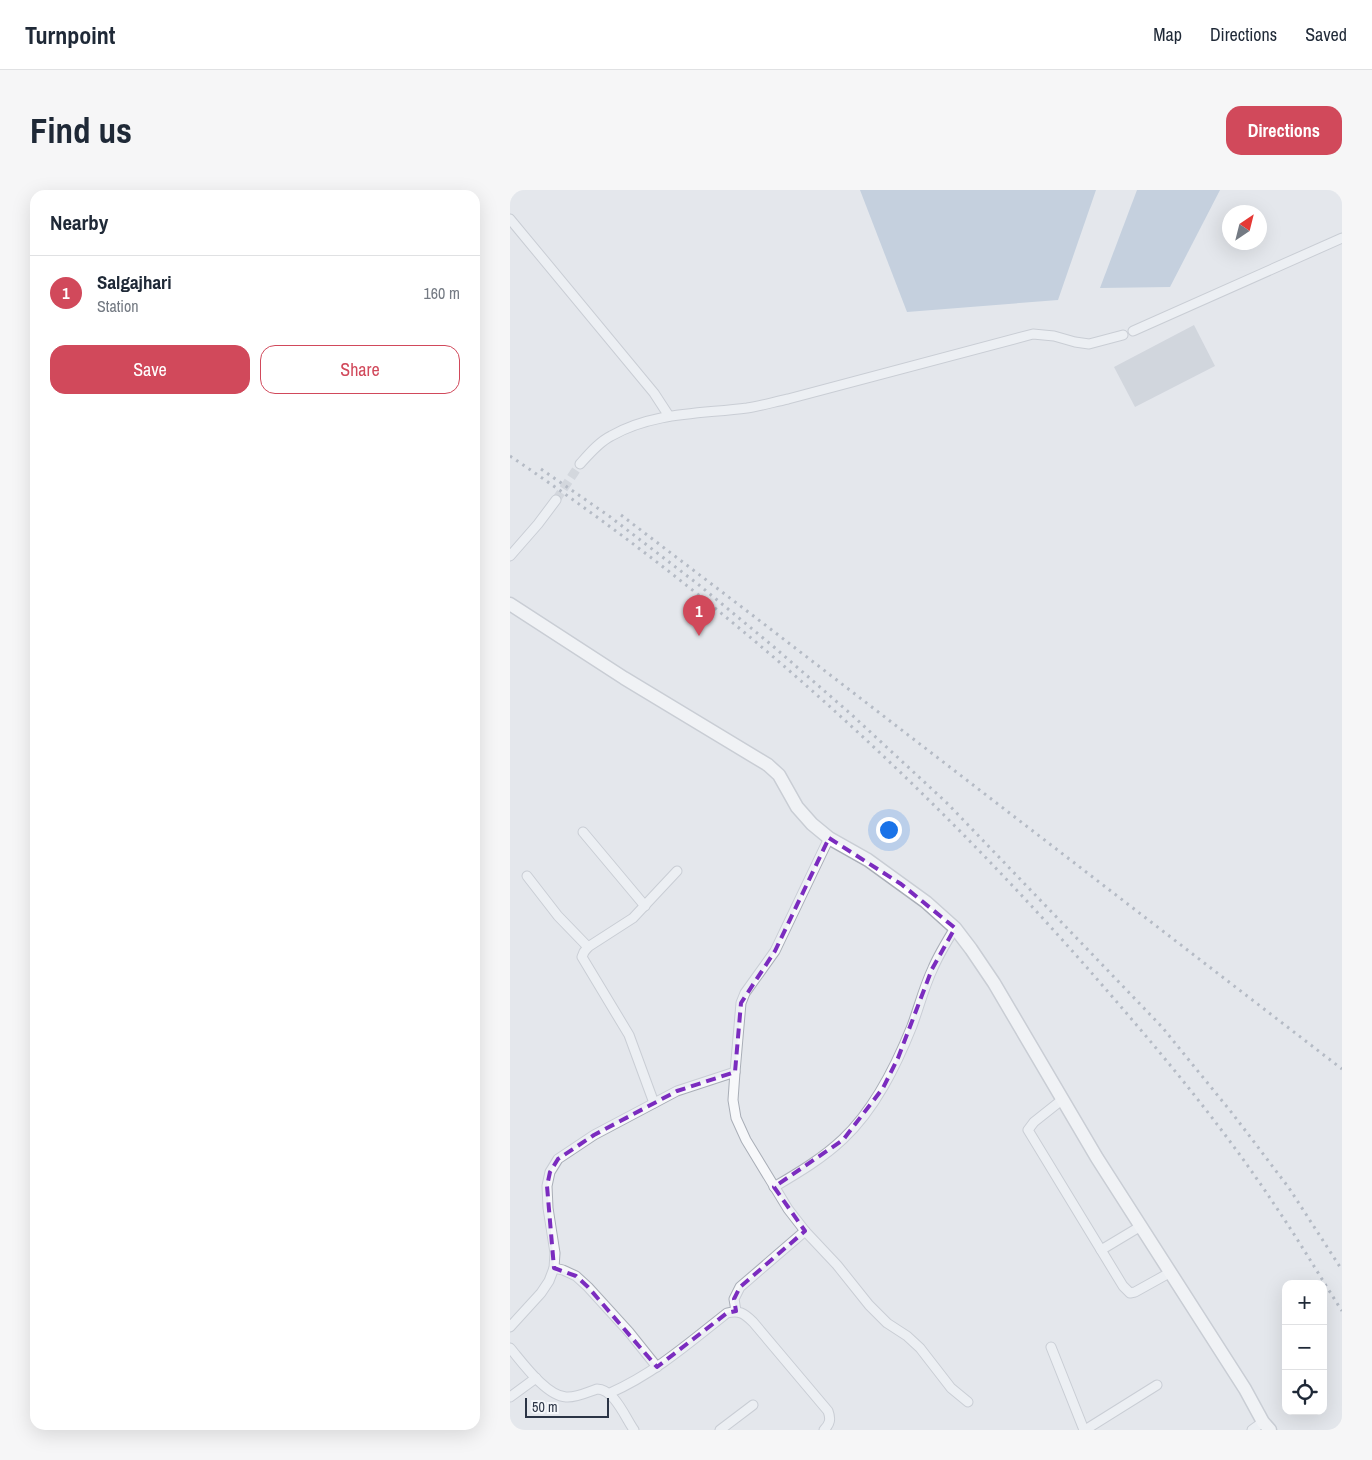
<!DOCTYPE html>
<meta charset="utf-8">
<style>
body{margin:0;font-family:"Archivo Narrow",sans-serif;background:#f6f6f7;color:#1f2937}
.controls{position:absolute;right:15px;bottom:15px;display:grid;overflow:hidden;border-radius:10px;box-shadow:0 5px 20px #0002}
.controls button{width:45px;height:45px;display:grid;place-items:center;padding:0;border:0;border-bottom:1px solid #e0e1e3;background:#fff;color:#1f2937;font:25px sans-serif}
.compass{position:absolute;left:712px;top:15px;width:45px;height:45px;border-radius:50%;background:#fff;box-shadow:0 5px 20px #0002;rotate:35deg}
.scale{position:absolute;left:15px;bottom:12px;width:84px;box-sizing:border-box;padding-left:5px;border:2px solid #2b3445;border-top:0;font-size:14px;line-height:18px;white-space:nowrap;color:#2b3445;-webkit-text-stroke:4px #f4f6f9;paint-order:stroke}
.you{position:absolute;left:378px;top:639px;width:18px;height:18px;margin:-12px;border:4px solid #fff;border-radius:50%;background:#1a73e8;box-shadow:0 0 0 8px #1a73e833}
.badge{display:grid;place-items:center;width:32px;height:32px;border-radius:50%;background:#d1495b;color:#fff;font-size:16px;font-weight:700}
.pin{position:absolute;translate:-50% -41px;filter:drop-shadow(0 1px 2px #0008)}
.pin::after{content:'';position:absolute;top:26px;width:18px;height:15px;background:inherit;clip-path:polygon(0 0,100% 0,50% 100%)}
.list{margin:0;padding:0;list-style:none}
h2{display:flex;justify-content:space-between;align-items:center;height:65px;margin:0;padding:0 20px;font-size:21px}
h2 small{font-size:16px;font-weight:400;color:#747a83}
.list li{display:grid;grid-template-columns:32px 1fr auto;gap:15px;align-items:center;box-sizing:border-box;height:75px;padding:0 20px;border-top:1px solid #e0e1e3}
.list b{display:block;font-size:19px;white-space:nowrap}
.list p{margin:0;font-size:16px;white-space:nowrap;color:#747a83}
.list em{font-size:16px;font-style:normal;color:#747a83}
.actions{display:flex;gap:10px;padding:15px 20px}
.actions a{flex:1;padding:11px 0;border:1px solid #d1495b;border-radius:15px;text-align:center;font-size:18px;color:#d1495b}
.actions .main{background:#d1495b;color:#fff}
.icon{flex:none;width:28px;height:28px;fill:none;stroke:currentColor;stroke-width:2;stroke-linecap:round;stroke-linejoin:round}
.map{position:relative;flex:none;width:832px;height:1240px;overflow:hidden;border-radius:15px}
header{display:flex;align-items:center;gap:30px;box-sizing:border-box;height:70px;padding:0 25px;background:#fff;border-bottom:1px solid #e0e1e3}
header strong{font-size:24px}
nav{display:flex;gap:28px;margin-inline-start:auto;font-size:18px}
.intro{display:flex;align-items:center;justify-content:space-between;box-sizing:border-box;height:120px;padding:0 30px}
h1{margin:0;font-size:35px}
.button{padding:12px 22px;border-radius:15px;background:#d1495b;color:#fff;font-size:18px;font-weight:700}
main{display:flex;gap:30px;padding:0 30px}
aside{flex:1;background:#fff;border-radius:15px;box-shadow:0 5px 20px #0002}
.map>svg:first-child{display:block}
</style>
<header>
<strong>Turnpoint</strong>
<nav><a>Map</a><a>Directions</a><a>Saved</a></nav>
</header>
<div class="intro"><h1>Find us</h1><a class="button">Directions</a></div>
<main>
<aside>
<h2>Nearby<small></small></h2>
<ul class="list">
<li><span class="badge">1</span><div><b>Salgajhari</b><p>Station</p></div><em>160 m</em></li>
</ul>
<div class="actions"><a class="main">Save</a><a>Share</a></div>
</aside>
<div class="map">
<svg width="832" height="1240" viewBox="0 0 832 1240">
<rect width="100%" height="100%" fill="#e4e7ec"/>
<!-- water -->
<g fill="#9fb4cc">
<path d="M 350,0 L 586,0 L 548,110 L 397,122 Z"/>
<path d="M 627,0 L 710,0 L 660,97 L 590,98 Z"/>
</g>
<!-- building -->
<path fill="#bbc0ca" d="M 684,135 L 705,176 L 625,217 L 604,177 Z"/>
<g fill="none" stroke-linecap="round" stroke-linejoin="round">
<!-- street-tunnel -->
<path stroke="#bfc3cb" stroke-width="9" stroke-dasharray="9 4.5" stroke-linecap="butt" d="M 46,310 L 70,274"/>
<!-- street casing -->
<g stroke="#a9aeb7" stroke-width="11">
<g id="street">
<path d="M 0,29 L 144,203 L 159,226"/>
<path d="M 623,141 L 832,48"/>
<path d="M 70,274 C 79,264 89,252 101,246 C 143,222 191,224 237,218 C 250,216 264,212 278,209 L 523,144 L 544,146 L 565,152 L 579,154 L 613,145"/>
<path d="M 0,366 L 28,334 L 46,310"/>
<path d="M 73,642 L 135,716"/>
<path d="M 17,686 L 48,726 L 78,757"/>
<path d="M 225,882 L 223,910 L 226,928 L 236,950 L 278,1019 L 295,1041 L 327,1075 L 359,1115 L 377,1133 L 397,1146 L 410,1158 L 441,1198 L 458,1212"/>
<path d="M 553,909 L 524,932 L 518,940 L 613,1096 L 620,1103 L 625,1102 L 661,1082"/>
<path d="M 144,913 L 119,845 L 72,767 L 74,762 L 78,757 L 123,728 L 167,681"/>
<path d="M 264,997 C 288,983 313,968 333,949 C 365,919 386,876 402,836 C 409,817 414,797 423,778 C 429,764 437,751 445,738"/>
<path d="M 591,1060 L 631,1036"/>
<path d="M 44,1078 L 53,1080 L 66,1086 L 78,1097 L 119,1142 L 147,1177"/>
<path d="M 226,1121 L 224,1109 L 230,1097 L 295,1041"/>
<path d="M 0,1137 L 31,1103 L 39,1091 L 44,1078 L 45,1063 L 38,1018 L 37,996 L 40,982 L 48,969 L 84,945 L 167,901 L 225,882 L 231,813 L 235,803 L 265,761 L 319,648"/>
<path d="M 541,1157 L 574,1240"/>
<path d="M 0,1158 C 12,1172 36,1206 56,1207 C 66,1208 78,1202 87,1199 C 104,1199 115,1227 124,1240"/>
<path d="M 100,1203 C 145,1183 179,1153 217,1123 C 229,1120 234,1123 243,1132 L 318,1221 C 321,1229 320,1234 314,1240"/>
<path d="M 0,1207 L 26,1188"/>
<path d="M 210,1240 L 243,1215"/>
<path d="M 575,1240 L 647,1195"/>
<path d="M 742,1240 L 753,1232"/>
</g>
</g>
<!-- secondary casing -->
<g stroke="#a9aeb7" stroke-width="15">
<path id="secondary" d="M 0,414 L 114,488 L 258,575 L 269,585 L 287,617 L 302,634 L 319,648 L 358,670 L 416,712 L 445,738 L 461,759 L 484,793 L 587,968 L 735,1199 L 753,1232 L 760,1240"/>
</g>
<!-- street -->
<use href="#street" stroke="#f7f8fa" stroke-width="9"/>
<!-- secondary -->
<use href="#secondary" stroke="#fff" stroke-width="12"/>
<!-- rail -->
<g stroke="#7d8696" stroke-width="3" stroke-dasharray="2.5 5" stroke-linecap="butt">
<path d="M 0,266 C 221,415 419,595 593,796 C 653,865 713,937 764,1014 C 788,1049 809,1085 832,1121"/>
<path d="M 31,279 L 99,326 L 189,395 L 264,457 L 342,525 L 438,614 L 652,837 L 722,923 L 779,998 L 832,1080"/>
<path d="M 111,325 L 254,434 L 832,879"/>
</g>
</g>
<!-- marked area -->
<path d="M0 0H832V1240H0ZM 319,648 L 391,694 L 445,738 L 422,779 L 388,868 L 373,898 L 333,950 L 264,997 L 295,1041 L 230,1097 L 224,1109 L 226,1121 L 217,1123 L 147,1177 L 78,1097 L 66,1086 L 44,1078 L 37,996 L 40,982 L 48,969 L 84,945 L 167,901 L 225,882 L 231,813 L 265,761 Z" fill="#e4e7ec" fill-opacity=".55" fill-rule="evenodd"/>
<path fill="none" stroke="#7b2cbf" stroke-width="4" stroke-dasharray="10 6" stroke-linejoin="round" d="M 319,648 L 391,694 L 445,738 L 422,779 L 388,868 L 373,898 L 333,950 L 264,997 L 295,1041 L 230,1097 L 224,1109 L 226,1121 L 217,1123 L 147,1177 L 78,1097 L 66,1086 L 44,1078 L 37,996 L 40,982 L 48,969 L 84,945 L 167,901 L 225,882 L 231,813 L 265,761 Z"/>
</svg>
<div class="controls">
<button>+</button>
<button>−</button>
<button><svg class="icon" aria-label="locate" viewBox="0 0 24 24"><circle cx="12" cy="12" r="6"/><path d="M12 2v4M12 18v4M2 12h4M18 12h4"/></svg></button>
</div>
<svg class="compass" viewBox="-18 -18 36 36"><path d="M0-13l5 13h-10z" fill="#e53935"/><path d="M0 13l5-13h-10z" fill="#747a83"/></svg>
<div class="scale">50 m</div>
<div class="you"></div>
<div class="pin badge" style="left:189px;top:446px">1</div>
</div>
</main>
